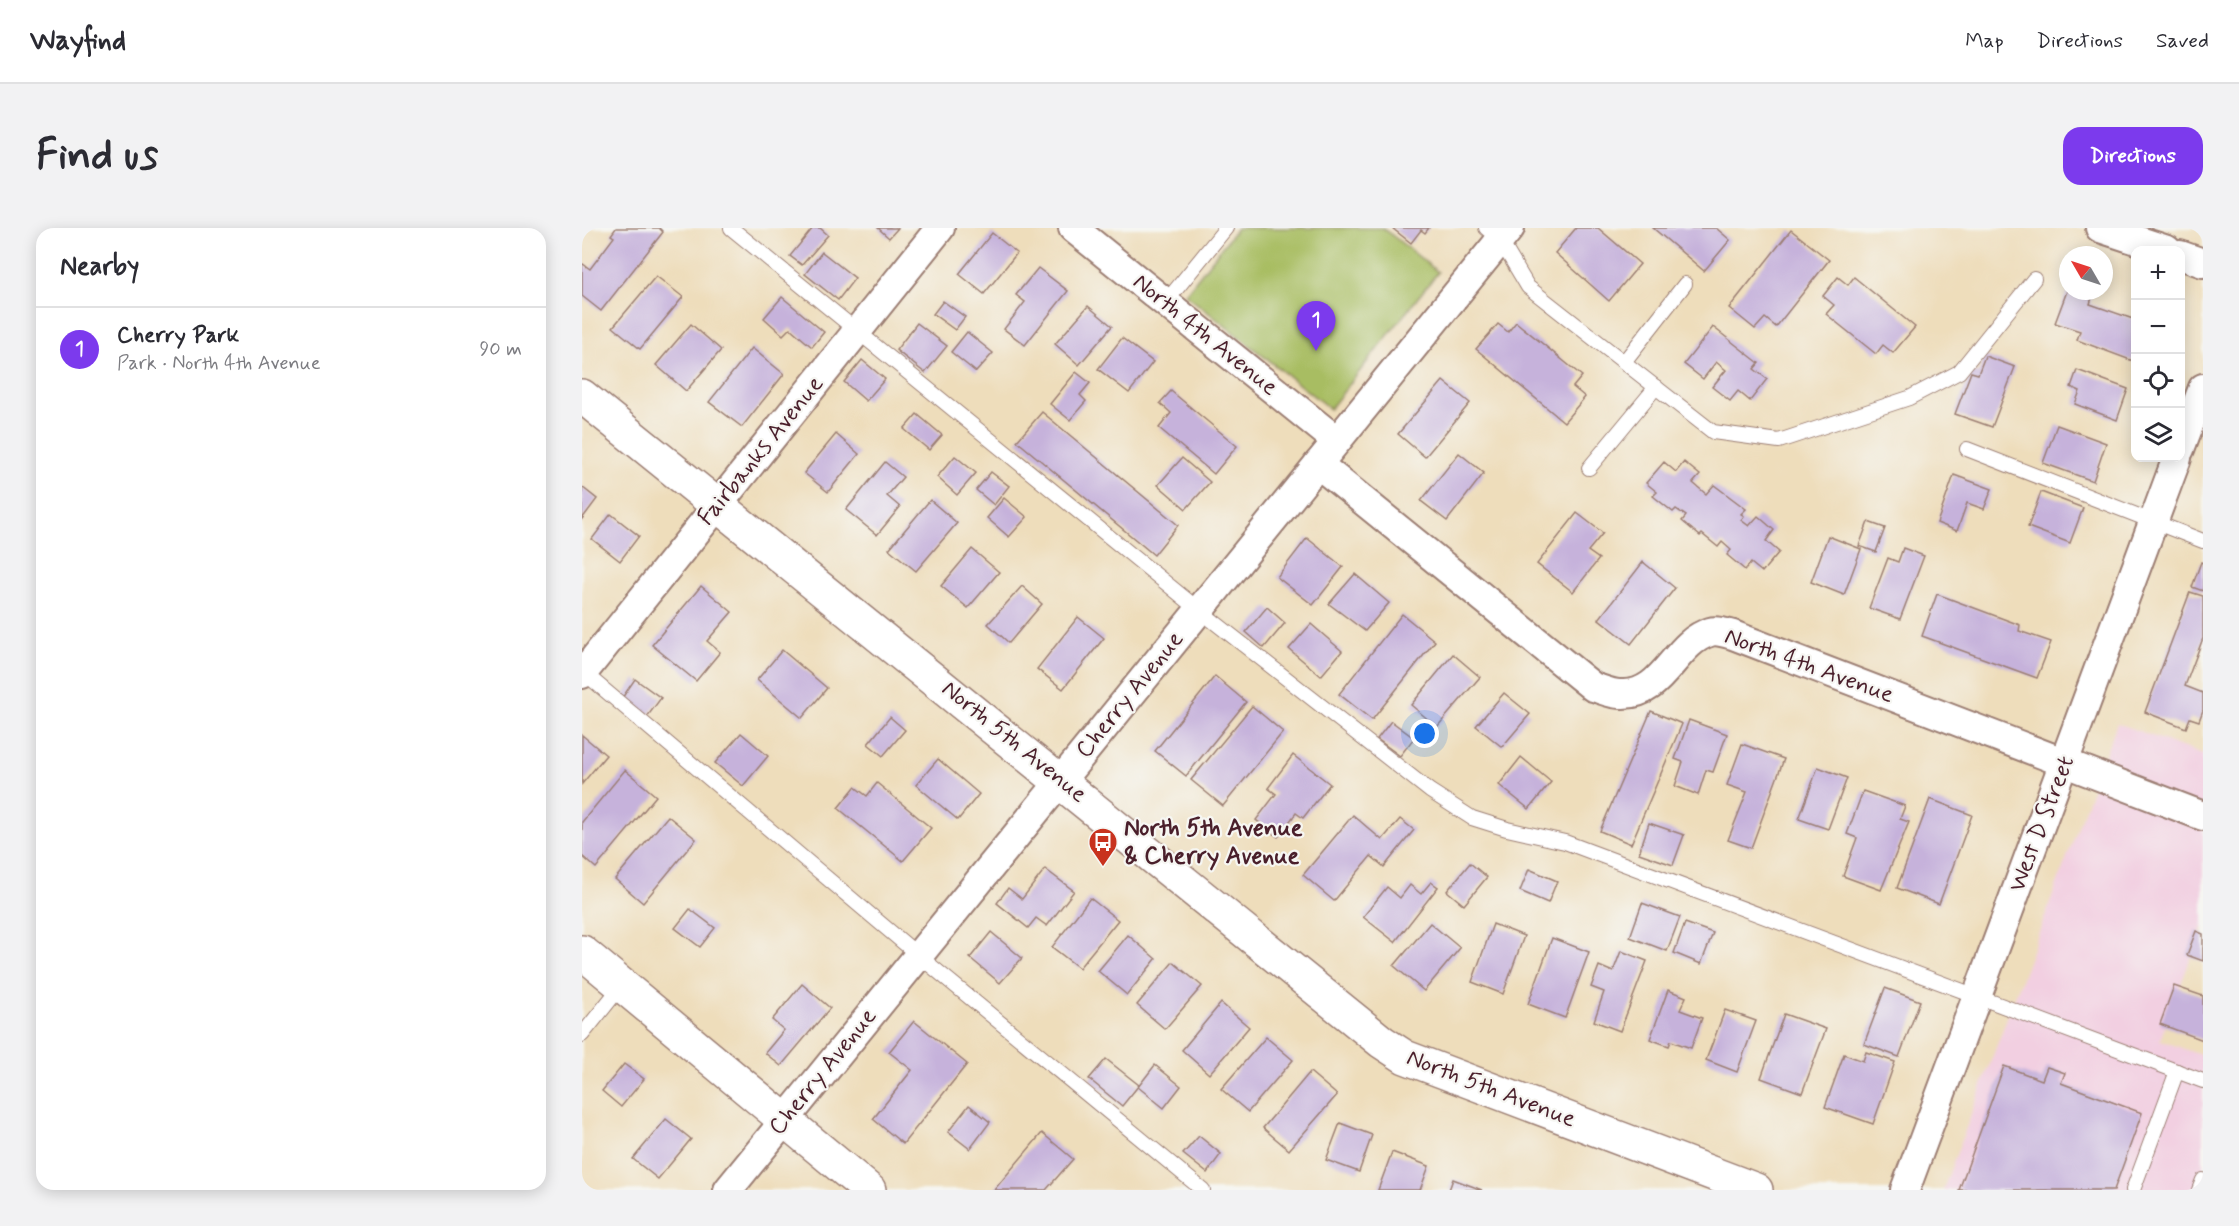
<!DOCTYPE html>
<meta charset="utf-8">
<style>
body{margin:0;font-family:Mynerve,sans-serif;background:#f2f2f3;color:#2b2b33}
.controls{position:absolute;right:18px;top:18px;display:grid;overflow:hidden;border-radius:12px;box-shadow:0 3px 15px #0003}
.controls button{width:54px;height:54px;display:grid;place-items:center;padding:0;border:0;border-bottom:2px solid #e1e1e2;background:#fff;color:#2b2b33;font:30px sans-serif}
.compass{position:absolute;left:1477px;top:18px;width:54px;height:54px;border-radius:50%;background:#fff;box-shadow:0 3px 15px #0003;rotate:309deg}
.you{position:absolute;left:843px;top:506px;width:21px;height:21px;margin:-15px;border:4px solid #fff;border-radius:50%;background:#1a73e8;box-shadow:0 0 0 9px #1a73e833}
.badge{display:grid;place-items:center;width:39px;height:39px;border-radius:50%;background:#7c3aed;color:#fff;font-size:20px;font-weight:700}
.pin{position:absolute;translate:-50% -50px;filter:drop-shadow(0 2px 3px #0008)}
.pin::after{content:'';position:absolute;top:32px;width:21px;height:18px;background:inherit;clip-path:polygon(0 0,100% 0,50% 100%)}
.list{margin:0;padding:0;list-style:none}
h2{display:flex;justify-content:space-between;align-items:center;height:78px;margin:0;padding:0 24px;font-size:26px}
h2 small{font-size:20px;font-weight:400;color:#7c7c81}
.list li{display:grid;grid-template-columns:39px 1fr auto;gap:18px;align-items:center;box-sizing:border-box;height:84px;padding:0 24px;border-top:2px solid #e1e1e2}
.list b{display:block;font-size:22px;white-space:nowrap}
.list p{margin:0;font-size:20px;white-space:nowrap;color:#7c7c81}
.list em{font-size:20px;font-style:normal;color:#7c7c81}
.icon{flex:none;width:33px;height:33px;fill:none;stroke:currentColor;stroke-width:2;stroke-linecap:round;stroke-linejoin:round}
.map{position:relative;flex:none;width:1621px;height:962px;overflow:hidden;border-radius:18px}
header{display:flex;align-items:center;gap:36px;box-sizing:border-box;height:84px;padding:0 30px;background:#fff;border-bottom:2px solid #e1e1e2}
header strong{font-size:28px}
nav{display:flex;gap:33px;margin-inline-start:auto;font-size:21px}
.intro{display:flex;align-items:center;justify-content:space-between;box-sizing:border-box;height:144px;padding:0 36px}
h1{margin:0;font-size:42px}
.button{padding:15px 27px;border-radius:18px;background:#7c3aed;color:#fff;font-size:21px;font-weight:700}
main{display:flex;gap:36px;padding:0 36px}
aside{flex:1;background:#fff;border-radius:18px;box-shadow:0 3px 15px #0003}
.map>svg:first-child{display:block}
</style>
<header>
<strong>Wayfind</strong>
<nav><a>Map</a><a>Directions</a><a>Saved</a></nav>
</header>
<div class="intro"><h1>Find us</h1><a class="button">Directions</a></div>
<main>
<aside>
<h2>Nearby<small></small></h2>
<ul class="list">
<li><span class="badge">1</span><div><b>Cherry Park</b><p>Park · North 4th Avenue</p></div><em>90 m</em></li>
</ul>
</aside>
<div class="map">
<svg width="1621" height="962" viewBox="0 0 1621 962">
<rect width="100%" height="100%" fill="#f6f6f2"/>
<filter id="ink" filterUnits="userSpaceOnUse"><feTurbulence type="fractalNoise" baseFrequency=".0167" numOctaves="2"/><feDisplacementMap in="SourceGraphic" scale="12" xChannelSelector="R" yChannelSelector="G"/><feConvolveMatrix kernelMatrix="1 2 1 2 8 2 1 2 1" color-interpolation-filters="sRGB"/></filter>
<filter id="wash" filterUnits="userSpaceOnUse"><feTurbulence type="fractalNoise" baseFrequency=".008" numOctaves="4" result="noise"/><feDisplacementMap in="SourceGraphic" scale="24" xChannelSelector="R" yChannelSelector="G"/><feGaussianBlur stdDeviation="1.35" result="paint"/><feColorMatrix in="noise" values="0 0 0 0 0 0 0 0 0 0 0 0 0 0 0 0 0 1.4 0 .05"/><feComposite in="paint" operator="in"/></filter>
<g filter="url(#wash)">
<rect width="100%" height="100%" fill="#edb"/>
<!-- built -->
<path fill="#f2cfe1" d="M 1535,495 L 1621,527 L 1621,697 L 1578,812 L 1621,828 L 1621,962 L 1361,962 Z"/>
<!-- green -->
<path fill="#a8bd62" stroke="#796e46" stroke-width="1.5" d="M 655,0 L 801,0 L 856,44 L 748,181 L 603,66 Z"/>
<g id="blocks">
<!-- building -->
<g fill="#c6b2db">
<path d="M 34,0 L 77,0 L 81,4 L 19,83 L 0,68 L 0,37 L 1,36 L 8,41 L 32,9 L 29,7 Z"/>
<path d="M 231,0 L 238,0 L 246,7 L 220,37 L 208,28 Z"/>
<path d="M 296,0 L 316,0 L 307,10 Z"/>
<path d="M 810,0 L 847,0 L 843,5 L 839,2 L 829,15 Z"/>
<path d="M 994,0 L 1016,0 L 1058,36 L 1027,73 L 973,25 Z"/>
<path d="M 1071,0 L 1134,0 L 1148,12 L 1122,43 Z"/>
<path d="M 1209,2 L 1247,32 L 1194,99 L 1183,90 L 1173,101 L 1147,80 Z"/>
<path d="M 410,5 L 435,25 L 402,66 L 377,46 Z"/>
<path d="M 240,24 L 273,50 L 256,72 L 223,46 Z"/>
<path d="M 456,40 L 486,63 L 443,117 L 422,101 L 443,74 L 434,67 Z"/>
<path d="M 74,48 L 101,69 L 58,121 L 31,99 Z"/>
<path d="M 1256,49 L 1266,57 L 1272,49 L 1333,99 L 1311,125 L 1301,117 L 1294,126 L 1244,86 L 1252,77 L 1241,68 Z"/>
<path d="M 1485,63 L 1512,63 L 1508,76 L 1554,92 L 1551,133 L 1495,112 L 1498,103 L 1473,95 Z"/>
<path d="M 200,69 L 242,104 L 230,119 L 208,100 L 201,107 L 182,90 Z"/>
<path d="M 361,73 L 383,89 L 373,102 L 351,86 Z"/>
<path d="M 506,78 L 530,98 L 497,137 L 473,116 Z"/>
<path d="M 934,94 L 1000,148 L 991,159 L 1003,169 L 982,194 L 894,121 L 916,96 L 926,104 Z"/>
<path d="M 335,95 L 365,118 L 343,145 L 314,122 Z"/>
<path d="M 109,96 L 139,122 L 104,163 L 74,137 Z"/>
<path d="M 1131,99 L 1177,135 L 1172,141 L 1185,151 L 1168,173 L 1156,163 L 1148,173 L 1130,159 L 1144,142 L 1134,134 L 1121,151 L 1102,136 Z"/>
<path d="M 385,104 L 411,125 L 394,144 L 369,124 Z"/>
<path d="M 540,110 L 571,134 L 547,165 L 516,141 Z"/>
<path d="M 170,120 L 202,146 L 160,199 L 127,174 Z"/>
<path d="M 1403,128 L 1433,139 L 1410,199 L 1373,186 L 1389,144 L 1396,146 Z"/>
<path d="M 280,132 L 303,151 L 284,173 L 262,154 Z"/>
<path d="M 1495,142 L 1546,161 L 1535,192 L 1493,176 L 1498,163 L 1489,159 Z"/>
<path d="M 494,144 L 508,155 L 498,167 L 504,173 L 488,192 L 468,176 Z"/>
<path d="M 861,153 L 888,175 L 843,229 L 816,206 Z"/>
<path d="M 589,163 L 655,218 L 632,246 L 577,200 L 589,185 L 578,175 Z"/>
<path d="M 460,184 L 596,297 L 572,327 L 435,213 Z"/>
<path d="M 335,186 L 360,207 L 347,222 L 322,201 Z"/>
<path d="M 1475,197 L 1524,215 L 1511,253 L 1461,235 Z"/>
<path d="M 254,206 L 277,226 L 246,264 L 222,245 Z"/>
<path d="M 877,225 L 902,245 L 865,293 L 839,273 Z"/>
<path d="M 373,228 L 394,245 L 375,267 L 355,249 Z"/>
<path d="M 600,230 L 628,254 L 604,281 L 576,257 Z"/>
<path d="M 303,234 L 321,249 L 305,268 L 318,279 L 295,307 L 264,282 Z"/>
<path d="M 1082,234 L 1094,244 L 1102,234 L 1118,247 L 1111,255 L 1124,266 L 1132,257 L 1164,281 L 1159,286 L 1162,288 L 1159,292 L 1167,298 L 1176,288 L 1192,302 L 1184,313 L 1197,324 L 1180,344 L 1169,335 L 1163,342 L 1145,327 L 1149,322 L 1140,314 L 1136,319 L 1120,306 L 1118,308 L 1100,293 L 1104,288 L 1094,281 L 1091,284 L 1071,268 L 1075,264 L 1064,255 Z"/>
<path d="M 409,244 L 427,258 L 412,277 L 394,262 Z"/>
<path d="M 1372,247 L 1410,261 L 1402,281 L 1385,275 L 1375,303 L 1355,295 Z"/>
<path d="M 0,259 L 15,271 L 0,291 Z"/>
<path d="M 1459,264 L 1501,280 L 1488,315 L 1446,299 Z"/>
<path d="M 422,270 L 445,289 L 427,309 L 405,290 Z"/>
<path d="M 348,272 L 375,295 L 334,343 L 307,321 Z"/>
<path d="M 995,285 L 1021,305 L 1006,323 L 1017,331 L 991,364 L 955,336 Z"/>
<path d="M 29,286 L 57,308 L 38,333 L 10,311 Z"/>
<path d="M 1286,294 L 1303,300 L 1294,324 L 1277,318 Z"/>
<path d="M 1246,308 L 1279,321 L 1262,367 L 1229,354 Z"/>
<path d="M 725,310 L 761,339 L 731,377 L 695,349 Z"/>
<path d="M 1321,320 L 1342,328 L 1318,391 L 1287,380 L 1306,330 L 1316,334 Z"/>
<path d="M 390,321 L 417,344 L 386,380 L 359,358 Z"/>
<path d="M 1061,334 L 1093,360 L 1049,416 L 1017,391 Z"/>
<path d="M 1619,334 L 1621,335 L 1621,363 L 1610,359 Z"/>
<path d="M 773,346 L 807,375 L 783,403 L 747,376 Z"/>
<path d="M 119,358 L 150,384 L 125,413 L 138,424 L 114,453 L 70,417 Z"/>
<path d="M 440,358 L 460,376 L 427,415 L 406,396 Z"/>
<path d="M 1608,364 L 1621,368 L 1621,410 L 1603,458 L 1621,465 L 1621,482 L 1617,493 L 1608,490 L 1604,500 L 1563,484 Z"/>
<path d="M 1355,366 L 1438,397 L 1437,403 L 1469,414 L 1455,450 L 1340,408 Z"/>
<path d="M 685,379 L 703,395 L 682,420 L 664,404 Z"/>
<path d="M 820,386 L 853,413 L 790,492 L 757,466 Z"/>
<path d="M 496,389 L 522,410 L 481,461 L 455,441 Z"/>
<path d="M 729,396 L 760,423 L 739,448 L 707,421 Z"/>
<path d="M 200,422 L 245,460 L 220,490 L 175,452 Z"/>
<path d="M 871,426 L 898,449 L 855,499 L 829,477 Z"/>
<path d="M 633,448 L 664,474 L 604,548 L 573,523 Z"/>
<path d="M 53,451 L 79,470 L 65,489 L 40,470 Z"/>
<path d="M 922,465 L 948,486 L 920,519 L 894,498 Z"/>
<path d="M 670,478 L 701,504 L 641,578 L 609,552 Z"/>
<path d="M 1069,483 L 1100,496 L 1049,616 L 1018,603 Z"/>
<path d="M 308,489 L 323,502 L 301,528 L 286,516 Z"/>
<path d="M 1107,492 L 1145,506 L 1131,544 L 1124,542 L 1116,567 L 1093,558 L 1101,534 L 1093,531 Z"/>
<path d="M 809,493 L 832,510 L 818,528 L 795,511 Z"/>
<path d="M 159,505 L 186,528 L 161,558 L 133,535 Z"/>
<path d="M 0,507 L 24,527 L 0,556 Z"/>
<path d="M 1160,516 L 1202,531 L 1169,620 L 1146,612 L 1165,564 L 1145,557 Z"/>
<path d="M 711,527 L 748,556 L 721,590 L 714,585 L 696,609 L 674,592 L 694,566 L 686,560 Z"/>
<path d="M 939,529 L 969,554 L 947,581 L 917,557 Z"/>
<path d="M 356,531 L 397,566 L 376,592 L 334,557 Z"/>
<path d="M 1236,539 L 1265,550 L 1246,601 L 1217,591 Z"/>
<path d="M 43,542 L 74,568 L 14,640 L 0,628 L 0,594 Z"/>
<path d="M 295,555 L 349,600 L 321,633 L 256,580 L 273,559 L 285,568 Z"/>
<path d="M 1281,563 L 1323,578 L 1318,591 L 1327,594 L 1299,662 L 1261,648 L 1275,610 L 1265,606 Z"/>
<path d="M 1348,571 L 1390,587 L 1357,676 L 1315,660 Z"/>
<path d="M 771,587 L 800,612 L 818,591 L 832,602 L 802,639 L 789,628 L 752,673 L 721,647 Z"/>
<path d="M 86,588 L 114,611 L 61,675 L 33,651 Z"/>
<path d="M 1067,595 L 1102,607 L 1091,637 L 1057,625 Z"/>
<path d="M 888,635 L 905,649 L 882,677 L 865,663 Z"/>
<path d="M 463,641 L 492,663 L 465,698 L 454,690 L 446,700 L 415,675 L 426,660 L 440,671 Z"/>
<path d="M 947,641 L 975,653 L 966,675 L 938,663 Z"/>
<path d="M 849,654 L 856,659 L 813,714 L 781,689 L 805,659 L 818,670 L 828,657 L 839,666 Z"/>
<path d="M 508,670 L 536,692 L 497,740 L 470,719 Z"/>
<path d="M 1060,675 L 1098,689 L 1085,723 L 1048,709 Z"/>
<path d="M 108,681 L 133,700 L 118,719 L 93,700 Z"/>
<path d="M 848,695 L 878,720 L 842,763 L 812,738 Z"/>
<path d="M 1103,695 L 1131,705 L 1119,736 L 1092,725 Z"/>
<path d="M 911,696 L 942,708 L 921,766 L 890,754 Z"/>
<path d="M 1614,703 L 1621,706 L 1621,733 L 1605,727 Z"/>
<path d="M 409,704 L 440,730 L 418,755 L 388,730 Z"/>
<path d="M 546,707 L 574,731 L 545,767 L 516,743 Z"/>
<path d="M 970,710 L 1007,724 L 983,790 L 946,776 Z"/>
<path d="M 1039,723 L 1065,733 L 1038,803 L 1012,793 L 1022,764 L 1009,759 L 1017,738 L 1031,744 Z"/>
<path d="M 591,734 L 620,758 L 583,801 L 555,777 Z"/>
<path d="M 220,756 L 248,780 L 199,838 L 183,825 L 202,802 L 190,792 Z"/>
<path d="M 1592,758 L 1621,768 L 1621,812 L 1578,796 Z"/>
<path d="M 1303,760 L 1338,773 L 1317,829 L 1282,816 Z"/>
<path d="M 1086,762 L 1104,769 L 1098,782 L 1120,790 L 1109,820 L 1089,813 L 1087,818 L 1068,811 Z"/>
<path d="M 639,775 L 667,799 L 627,846 L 600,822 Z"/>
<path d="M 1143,782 L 1174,793 L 1155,844 L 1124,832 Z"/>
<path d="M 1202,786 L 1244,801 L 1220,865 L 1179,850 Z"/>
<path d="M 332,793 L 385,836 L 321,916 L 291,891 L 330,842 L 307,824 Z"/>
<path d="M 684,809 L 711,832 L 666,884 L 639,861 Z"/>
<path d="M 1284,824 L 1313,834 L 1291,896 L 1243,879 L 1262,826 L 1281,833 Z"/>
<path d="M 524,831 L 557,857 L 540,878 L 507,851 Z"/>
<path d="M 42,836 L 62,851 L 39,879 L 20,863 Z"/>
<path d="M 573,837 L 599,858 L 582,880 L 556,859 Z"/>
<path d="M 1422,838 L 1460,852 L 1465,839 L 1483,845 L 1479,855 L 1560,885 L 1532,962 L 1377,962 Z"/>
<path d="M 728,844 L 755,867 L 707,922 L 681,900 Z"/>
<path d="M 387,877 L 408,894 L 388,921 L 366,904 Z"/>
<path d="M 84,891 L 109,911 L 76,951 L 51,931 Z"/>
<path d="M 758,895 L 790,907 L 777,944 L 744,932 Z"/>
<path d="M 460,905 L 491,931 L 464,962 L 412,962 Z"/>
<path d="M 617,908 L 639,926 L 625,945 L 601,926 Z"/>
<path d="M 810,924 L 847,938 L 838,962 L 796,962 Z"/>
<path d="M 871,951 L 900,962 L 867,962 Z"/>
</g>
</g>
</g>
<g filter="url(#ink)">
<use href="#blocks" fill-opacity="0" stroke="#9c7e73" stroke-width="1.5"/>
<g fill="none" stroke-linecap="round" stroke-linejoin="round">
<!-- service casing -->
<g stroke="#9c7e73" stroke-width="16">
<g id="service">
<path d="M 149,0 L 617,382 L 848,563 L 890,590 L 925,601 L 983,614 L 1621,853"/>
<path d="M 904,0 L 918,12 L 946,59 L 1131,204 L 1197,213 L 1327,170 L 1377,144 L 1452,51"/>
<path d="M 583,75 L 644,0"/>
<path d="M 1042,134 L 1103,56"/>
<path d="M 1385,221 L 1621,313"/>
<path d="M 1007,240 L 1074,159"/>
<path d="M 0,443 L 336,727 L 621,962"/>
<path d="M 0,807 L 40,757"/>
<path d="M 1551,962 L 1595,843"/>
<path d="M 1617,962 L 1621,952"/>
</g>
</g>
<!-- minor casing -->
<g stroke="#9c7e73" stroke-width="32">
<g id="minor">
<path d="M 491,0 L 755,213"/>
<path d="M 1518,0 L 1585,22"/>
<path d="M 1598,27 L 1621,35"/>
<path d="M 1598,221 L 1621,160"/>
<path d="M 736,236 L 1011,459 C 1019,461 1029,466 1038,466 C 1082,469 1091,415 1128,404 C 1135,402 1144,405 1151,407 L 1621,588"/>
<path d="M 0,446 L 358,0"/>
<path d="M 146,962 L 928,0"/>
<path d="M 1323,962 L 1595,230"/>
</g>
</g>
<!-- tertiary casing -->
<g stroke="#9c7e73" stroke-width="36">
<path id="tertiary" d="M 0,724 L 287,962"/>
</g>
<!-- secondary casing -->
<g stroke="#9c7e73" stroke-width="36">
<path id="secondary" d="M 0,168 L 800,814 L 823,829 L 1174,962"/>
</g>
<!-- service -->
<use href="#service" stroke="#fff" stroke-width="14"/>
<!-- minor -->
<use href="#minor" stroke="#fff" stroke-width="28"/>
<!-- tertiary -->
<use href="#tertiary" stroke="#fff" stroke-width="33"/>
<!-- secondary -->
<use href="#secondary" stroke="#fff" stroke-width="33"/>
</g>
</g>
<!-- icons -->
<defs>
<g id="bus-pin" transform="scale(1.5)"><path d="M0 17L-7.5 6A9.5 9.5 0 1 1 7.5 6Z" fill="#c8321e" stroke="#f6f6f2"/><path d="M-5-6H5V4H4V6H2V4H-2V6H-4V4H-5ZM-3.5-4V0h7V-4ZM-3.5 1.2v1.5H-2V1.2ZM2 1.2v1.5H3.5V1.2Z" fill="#fff"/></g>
</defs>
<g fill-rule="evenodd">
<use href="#bus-pin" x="521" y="614"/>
</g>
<g text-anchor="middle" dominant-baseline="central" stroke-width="4.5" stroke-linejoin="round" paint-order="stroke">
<!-- street labels -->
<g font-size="24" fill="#4a1f2b" stroke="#f6f6f2">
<text transform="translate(623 107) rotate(39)">North 4th Avenue</text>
<text transform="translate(179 223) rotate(-51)">Fairbanks Avenue</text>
<text transform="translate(1227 438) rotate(20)">North 4th Avenue</text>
<text transform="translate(548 467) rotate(-51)">Cherry Avenue</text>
<text transform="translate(432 514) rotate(39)">North 5th Avenue</text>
<text transform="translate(1460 596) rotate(-69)">West D Street</text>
<text transform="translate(241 844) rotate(-51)">Cherry Avenue</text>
<text transform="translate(909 861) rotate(21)">North 5th Avenue</text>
</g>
<!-- poi labels -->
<g font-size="24" font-weight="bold" fill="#4a1f2b" stroke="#f6f6f2" text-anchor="start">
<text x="542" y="600">North 5th Avenue<tspan x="542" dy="28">&amp; Cherry Avenue</tspan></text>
</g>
</g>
</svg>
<div class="controls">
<button>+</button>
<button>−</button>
<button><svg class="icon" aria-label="locate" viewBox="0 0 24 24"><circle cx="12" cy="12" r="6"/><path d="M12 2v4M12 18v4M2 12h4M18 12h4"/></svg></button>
<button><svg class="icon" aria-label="layers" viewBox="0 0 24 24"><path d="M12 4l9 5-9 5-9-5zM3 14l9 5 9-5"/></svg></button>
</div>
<svg class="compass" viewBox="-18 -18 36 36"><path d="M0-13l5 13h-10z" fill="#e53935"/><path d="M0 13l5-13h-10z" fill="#7c7c81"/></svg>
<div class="you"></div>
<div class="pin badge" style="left:734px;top:123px">1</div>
</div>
</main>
